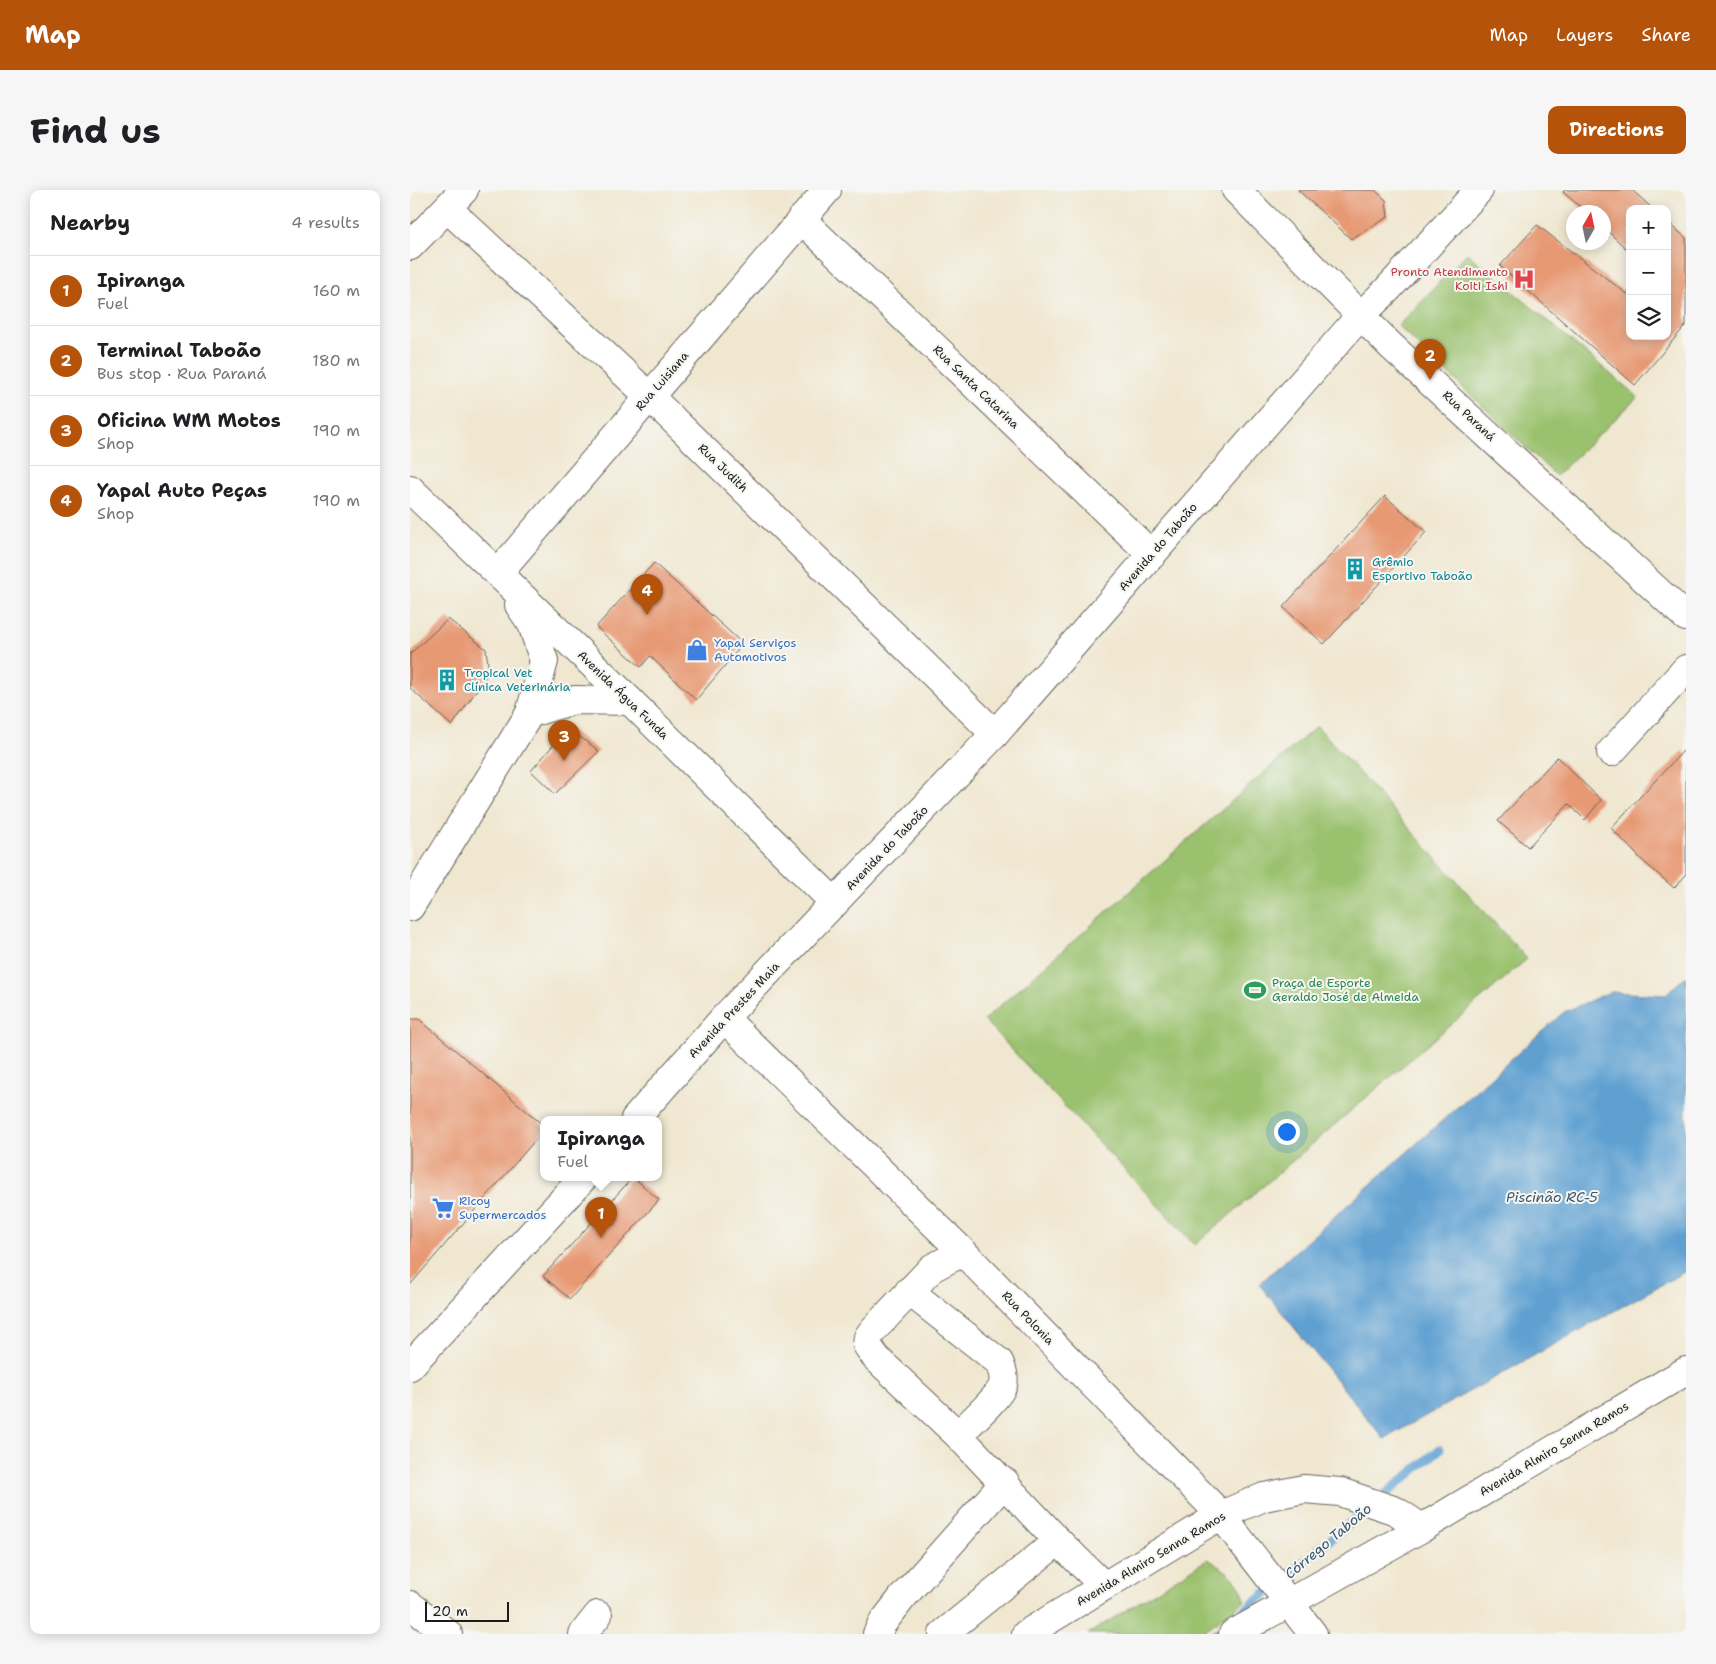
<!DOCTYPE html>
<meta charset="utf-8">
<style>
body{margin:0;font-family:"Shantell Sans",sans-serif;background:#f6f6f6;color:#202124}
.controls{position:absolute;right:15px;top:15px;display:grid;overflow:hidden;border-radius:10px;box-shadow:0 2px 12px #0003}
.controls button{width:45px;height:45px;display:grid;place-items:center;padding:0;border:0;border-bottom:1px solid #e0e0e0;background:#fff;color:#202124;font:25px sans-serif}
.compass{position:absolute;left:1156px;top:15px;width:45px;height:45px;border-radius:50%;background:#fff;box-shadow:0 2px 12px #0003;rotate:9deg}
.scale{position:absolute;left:15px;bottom:12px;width:84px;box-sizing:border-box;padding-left:5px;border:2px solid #1c1c1c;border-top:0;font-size:14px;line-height:18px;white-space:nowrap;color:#1c1c1c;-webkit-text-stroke:4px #f6f6f2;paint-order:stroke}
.you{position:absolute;left:876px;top:941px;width:18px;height:18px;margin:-12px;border:4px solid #fff;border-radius:50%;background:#1a73e8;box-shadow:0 0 0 8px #1a73e833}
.badge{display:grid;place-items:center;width:32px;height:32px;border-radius:50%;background:#b45309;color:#fff;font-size:16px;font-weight:700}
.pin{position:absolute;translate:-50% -41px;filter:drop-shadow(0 1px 2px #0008)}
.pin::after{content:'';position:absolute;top:26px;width:18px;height:15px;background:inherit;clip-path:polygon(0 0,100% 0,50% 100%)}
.popup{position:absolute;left:130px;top:926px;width:122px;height:65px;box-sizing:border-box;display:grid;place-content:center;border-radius:10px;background:#fff;filter:drop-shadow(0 1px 4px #0005);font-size:16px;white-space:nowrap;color:#757577}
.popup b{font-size:19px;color:#202124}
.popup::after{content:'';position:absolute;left:50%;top:100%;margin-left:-10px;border:10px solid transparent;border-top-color:#fff}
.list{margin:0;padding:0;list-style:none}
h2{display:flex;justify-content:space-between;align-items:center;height:65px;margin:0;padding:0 20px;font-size:21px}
h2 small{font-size:16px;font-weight:400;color:#757577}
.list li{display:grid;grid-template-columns:32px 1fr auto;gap:15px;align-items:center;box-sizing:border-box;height:70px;padding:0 20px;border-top:1px solid #e0e0e0}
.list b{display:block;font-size:19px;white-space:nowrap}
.list p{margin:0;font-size:16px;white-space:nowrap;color:#757577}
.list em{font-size:16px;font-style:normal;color:#757577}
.icon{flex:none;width:28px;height:28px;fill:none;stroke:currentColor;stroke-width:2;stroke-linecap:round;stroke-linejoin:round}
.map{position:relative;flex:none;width:1276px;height:1444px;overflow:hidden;border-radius:10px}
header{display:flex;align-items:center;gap:30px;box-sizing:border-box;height:70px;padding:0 25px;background:#b45309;color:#fff}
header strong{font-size:24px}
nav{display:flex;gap:28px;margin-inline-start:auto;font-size:18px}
.intro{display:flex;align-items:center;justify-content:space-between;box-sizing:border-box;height:120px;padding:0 30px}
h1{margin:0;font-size:35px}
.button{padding:12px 22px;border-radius:10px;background:#b45309;color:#fff;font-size:18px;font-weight:700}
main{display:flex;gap:30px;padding:0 30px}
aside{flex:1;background:#fff;border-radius:10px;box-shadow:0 2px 12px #0003}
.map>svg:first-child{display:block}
</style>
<header>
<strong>Map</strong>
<nav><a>Map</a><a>Layers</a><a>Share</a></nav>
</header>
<div class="intro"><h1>Find us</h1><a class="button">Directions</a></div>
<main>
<aside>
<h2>Nearby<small>4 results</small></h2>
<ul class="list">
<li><span class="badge">1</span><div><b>Ipiranga</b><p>Fuel</p></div><em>160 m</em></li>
<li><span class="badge">2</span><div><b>Terminal Taboão</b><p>Bus stop · Rua Paraná</p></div><em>180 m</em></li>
<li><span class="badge">3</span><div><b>Oficina WM Motos</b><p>Shop</p></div><em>190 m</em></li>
<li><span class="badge">4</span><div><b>Yapal Auto Peças</b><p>Shop</p></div><em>190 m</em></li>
</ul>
</aside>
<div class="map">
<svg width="1276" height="1444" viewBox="0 0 1276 1444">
<rect width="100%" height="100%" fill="#f6f6f2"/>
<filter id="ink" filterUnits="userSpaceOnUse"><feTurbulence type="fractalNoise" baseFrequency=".02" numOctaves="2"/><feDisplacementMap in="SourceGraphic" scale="10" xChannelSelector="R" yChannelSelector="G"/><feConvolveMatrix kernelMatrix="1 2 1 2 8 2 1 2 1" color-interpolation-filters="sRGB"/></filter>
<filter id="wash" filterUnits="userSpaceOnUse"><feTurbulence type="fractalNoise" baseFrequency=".0096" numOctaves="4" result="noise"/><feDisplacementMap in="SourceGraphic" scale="20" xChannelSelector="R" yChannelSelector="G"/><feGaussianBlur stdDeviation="1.12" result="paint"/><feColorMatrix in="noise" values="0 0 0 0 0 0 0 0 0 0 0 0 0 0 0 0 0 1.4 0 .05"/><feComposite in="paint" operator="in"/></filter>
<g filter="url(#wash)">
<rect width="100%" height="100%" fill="#f0e7d0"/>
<!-- green -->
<g fill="#9ac16d" stroke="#5b6e44">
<path d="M 1057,63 L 1228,207 L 1146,286 L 988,136 Z"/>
<path d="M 907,536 L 1117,769 L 785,1055 L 574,830 Z"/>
<path d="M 798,1369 C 815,1380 831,1389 835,1411 L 790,1444 L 678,1444 Z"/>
</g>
<!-- water -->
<path fill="#5ea0d1" stroke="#3d5e76" d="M 1276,786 L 1276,1081 L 974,1249 L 849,1094 L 1154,822 L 1200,802 L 1255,805 Z"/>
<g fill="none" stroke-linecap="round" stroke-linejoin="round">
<!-- stream -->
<path stroke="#5ea0d1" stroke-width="9" d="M 806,1444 L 1030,1259"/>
</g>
<g id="blocks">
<!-- building -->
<g fill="#e79973">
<path d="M 888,0 L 965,0 L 976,10 L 978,27 L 941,49 Z"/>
<path d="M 1155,0 L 1222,0 L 1243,19 L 1220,19 L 1220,62 L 1194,38 L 1194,22 L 1176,22 L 1153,2 Z"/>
<path d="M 1257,31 L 1276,48 L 1276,135 L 1225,195 L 1090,76 L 1127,35 L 1217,104 L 1220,100 L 1220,146 L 1257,146 Z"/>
<path d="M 975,306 L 1016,342 L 914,454 L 873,417 Z"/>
<path d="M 244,373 L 333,454 L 286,510 L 240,466 L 231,477 L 186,437 Z"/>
<path d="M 38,429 L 76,459 L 79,482 L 42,536 L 0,498 L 0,464 Z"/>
<path d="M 158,538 L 189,561 L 145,604 L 121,581 Z"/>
<path d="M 1273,561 L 1276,564 L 1276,685 L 1264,698 L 1232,670 L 1201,638 Z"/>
<path d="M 1147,567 L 1191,610 L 1175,630 L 1159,614 L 1118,657 L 1088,631 Z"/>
<path d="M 0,829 L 9,829 L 134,936 L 134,940 L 0,1095 Z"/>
<path d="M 223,987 L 249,1010 L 160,1109 L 133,1086 Z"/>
</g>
</g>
</g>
<g filter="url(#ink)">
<use href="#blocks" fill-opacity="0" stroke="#66635b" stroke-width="1"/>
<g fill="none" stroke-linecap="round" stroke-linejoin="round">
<!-- minor casing -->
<g stroke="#66635b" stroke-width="30">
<g id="minor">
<path d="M 826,0 L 981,156 L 1276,427"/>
<path d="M 37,18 L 239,206 L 585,544"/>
<path d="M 391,29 L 742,365"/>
<path d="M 0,56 L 54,0"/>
<path d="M 88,383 L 417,0"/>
<path d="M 1201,562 L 1276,479"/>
<path d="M 0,717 L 120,523"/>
<path d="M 314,828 L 553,1062 L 811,1325 L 903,1444"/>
<path d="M 553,1062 L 522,1078 L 464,1139 L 458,1147 L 457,1155 L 466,1168 L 548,1245 L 648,1351 L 694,1396"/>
<path d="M 499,1101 L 589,1172 C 592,1179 595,1186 593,1195 C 589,1207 559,1234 548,1245"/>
<path d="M 0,1415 L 38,1444"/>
<path d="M 173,1444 L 188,1425"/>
<path d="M 467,1444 L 472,1434 L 492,1408 L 595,1292"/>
<path d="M 533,1444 L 648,1351"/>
<path d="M 616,1444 L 811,1325 L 854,1307 L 894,1299 L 930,1302 L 986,1321 L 1012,1338"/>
<path d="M 823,1444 L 1012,1338 L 1276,1181"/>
</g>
</g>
<!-- major casing -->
<g stroke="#66635b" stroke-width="30">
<g id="major">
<path d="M 0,299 L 206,497 L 425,713"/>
<path d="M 109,415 L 122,434 L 134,471 L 120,523"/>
<path d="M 120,523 L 164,510 L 220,511"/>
<path d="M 225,929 L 314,828 L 585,544 L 950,126 L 976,101 L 1069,0"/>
<path d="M 0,1176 L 174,987"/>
</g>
</g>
<!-- minor -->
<use href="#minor" stroke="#fff" stroke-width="28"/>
<!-- major -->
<use href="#major" stroke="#fff" stroke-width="28"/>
</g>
</g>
<!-- icons -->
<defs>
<g id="hospital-bare" transform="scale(1.725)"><path d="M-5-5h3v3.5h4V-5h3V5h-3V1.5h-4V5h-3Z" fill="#e0444e" stroke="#f6f6f2" stroke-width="2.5" paint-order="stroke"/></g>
<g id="building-bare" transform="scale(1.725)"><path d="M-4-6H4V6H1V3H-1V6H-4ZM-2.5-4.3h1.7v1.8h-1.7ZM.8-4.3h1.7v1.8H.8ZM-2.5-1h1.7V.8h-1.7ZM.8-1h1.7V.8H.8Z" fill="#0f9aa8" stroke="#f6f6f2" stroke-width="2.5" paint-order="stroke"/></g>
<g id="shop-bare" transform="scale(1.725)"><path d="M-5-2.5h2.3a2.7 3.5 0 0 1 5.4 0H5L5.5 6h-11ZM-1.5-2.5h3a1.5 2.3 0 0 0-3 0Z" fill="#3f7fe0" stroke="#f6f6f2" stroke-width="2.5" paint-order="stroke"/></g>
<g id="stadium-bare" transform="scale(1.725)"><path d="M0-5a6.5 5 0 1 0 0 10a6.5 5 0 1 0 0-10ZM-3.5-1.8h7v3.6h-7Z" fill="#2e9e5b" stroke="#f6f6f2" stroke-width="2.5" paint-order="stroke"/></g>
<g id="supermarket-bare" transform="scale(1.725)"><path d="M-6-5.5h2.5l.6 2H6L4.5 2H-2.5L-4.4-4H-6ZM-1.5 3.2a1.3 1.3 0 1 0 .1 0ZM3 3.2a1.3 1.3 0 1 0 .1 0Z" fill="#3f7fe0" stroke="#f6f6f2" stroke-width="2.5" paint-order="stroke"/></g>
</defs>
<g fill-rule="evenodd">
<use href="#hospital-bare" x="1114" y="89"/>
<use href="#building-bare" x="945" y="379"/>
<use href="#shop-bare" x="287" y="460"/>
<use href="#building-bare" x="37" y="490"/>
<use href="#stadium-bare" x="845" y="800"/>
<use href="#supermarket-bare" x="33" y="1018"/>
</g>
<g text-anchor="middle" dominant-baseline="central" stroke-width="4" stroke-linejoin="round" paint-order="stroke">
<!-- health labels -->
<g font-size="12" fill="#be3a42" stroke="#f6f6f2" text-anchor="end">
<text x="1098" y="82">Pronto Atendimento<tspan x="1098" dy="14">Koiti Ishi</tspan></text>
</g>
<!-- street labels -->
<g font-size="12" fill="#1c1c1c" stroke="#f6f6f2">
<text transform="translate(252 191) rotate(-49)">Rua Luisiana</text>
<text transform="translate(566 197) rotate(44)">Rua Santa Catarina</text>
<text transform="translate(1059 226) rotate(43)">Rua Paraná</text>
<text transform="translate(313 278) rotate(44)">Rua Judith</text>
<text transform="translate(748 357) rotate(-49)">Avenida do Taboão</text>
<text transform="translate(213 505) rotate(44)">Avenida Água Funda</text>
<text transform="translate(477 658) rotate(-46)">Avenida do Taboão</text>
<text transform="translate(324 820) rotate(-47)">Avenida Prestes Maia</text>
<text transform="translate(618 1128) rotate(46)">Rua Polonia</text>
<text transform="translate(1144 1259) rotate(-31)">Avenida Almiro Senna Ramos</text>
<text transform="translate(741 1369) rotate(-31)">Avenida Almiro Senna Ramos</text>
</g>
<!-- culture labels -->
<g font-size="12" fill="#0d838f" stroke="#f6f6f2" text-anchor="start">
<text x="962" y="372">Grêmio<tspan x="962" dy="14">Esportivo Taboão</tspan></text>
<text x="54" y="483">Tropical Vet<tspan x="54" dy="14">Clínica Veterinária</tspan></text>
</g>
<!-- shop labels -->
<g font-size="12" fill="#366cbe" stroke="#f6f6f2" text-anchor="start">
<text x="304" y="453">Yapal Serviços<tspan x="304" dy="14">Automotivos</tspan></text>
<text x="49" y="1011">Ricoy<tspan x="49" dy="14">Supermercados</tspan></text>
</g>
<!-- leisure labels -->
<g font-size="12" fill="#27864d" stroke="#f6f6f2" text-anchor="start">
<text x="862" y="793">Praça de Esporte<tspan x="862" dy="14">Geraldo José de Almeida</tspan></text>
</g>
<!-- water labels -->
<g font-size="14" font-style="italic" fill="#3a576d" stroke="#f6f6f2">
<text x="1142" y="1007">Piscinão RC-5</text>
<text transform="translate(918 1351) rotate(-40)">Córrego Taboão</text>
</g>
</g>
</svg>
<div class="controls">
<button>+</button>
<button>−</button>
<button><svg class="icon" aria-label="layers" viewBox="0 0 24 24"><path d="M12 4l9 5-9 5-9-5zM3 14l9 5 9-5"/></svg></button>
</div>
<svg class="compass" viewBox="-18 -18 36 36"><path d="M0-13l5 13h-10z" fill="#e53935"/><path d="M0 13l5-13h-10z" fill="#757577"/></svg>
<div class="scale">20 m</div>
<div class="you"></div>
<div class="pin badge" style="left:191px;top:1048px">1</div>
<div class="popup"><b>Ipiranga</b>Fuel</div>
<div class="pin badge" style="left:1020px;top:190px">2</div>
<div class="pin badge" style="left:154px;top:571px">3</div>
<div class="pin badge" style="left:237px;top:425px">4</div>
</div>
</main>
